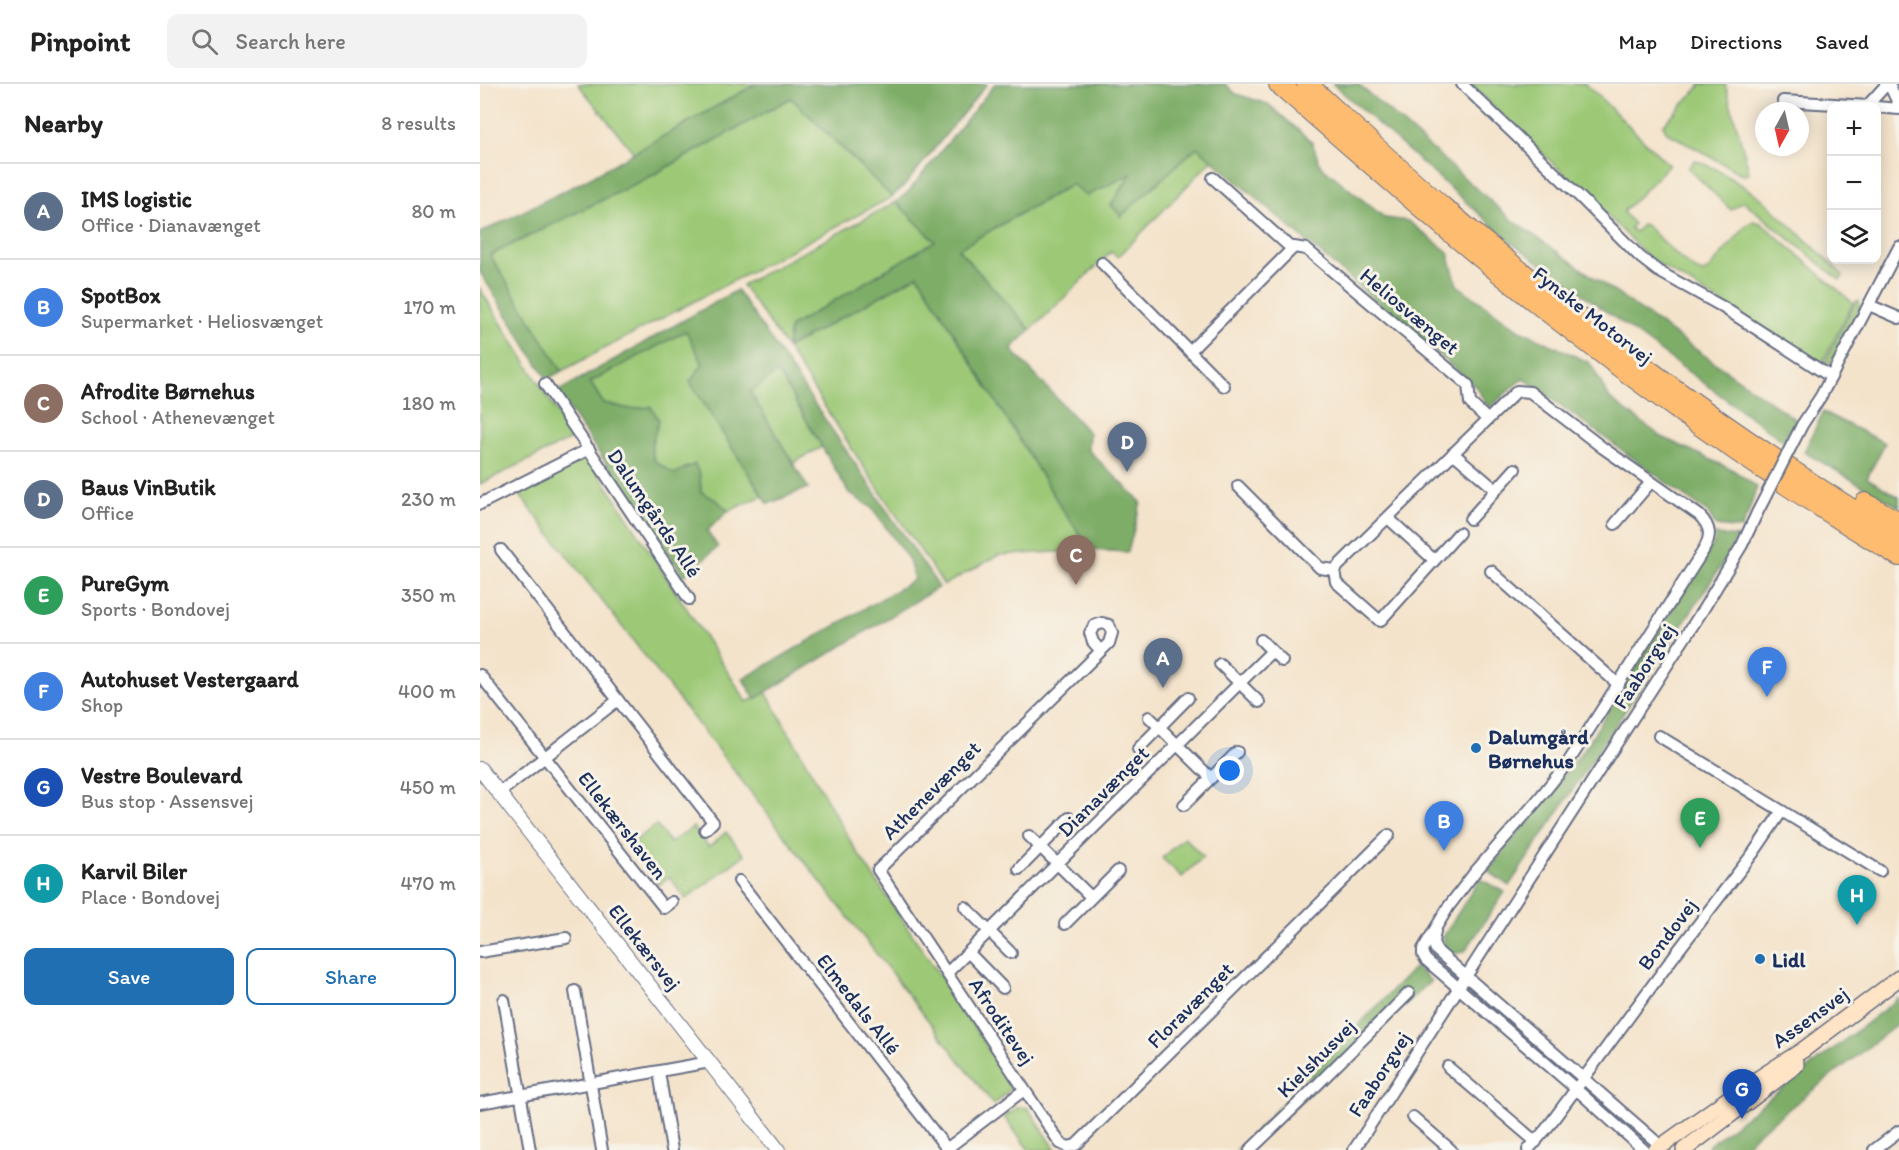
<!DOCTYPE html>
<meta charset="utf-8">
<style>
body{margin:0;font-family:Itim,sans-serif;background:#f2f2f2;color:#222}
.controls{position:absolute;right:18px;top:18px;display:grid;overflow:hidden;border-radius:12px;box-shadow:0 3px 15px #0003}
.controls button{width:54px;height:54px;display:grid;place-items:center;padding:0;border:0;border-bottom:2px solid #e0e0e0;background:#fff;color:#222;font:30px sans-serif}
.compass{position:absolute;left:1275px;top:18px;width:54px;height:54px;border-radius:50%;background:#fff;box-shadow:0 3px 15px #0003;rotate:188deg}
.you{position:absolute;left:750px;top:687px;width:21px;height:21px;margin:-15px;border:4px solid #fff;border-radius:50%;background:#1a73e8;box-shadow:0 0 0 9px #1a73e833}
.badge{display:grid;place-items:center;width:39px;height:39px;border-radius:50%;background:#1f6fb2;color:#fff;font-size:20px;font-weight:700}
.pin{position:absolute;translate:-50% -50px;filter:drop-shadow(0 2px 3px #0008)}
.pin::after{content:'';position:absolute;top:32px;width:21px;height:18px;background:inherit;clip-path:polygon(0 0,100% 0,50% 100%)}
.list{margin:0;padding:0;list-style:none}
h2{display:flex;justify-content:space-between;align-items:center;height:78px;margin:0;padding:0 24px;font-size:26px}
h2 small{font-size:20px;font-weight:400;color:#767676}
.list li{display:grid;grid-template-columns:39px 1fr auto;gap:18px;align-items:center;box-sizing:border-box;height:96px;padding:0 24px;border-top:2px solid #e0e0e0}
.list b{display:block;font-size:22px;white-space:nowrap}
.list p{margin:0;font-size:20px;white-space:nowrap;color:#767676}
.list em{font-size:20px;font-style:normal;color:#767676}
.actions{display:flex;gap:12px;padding:18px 24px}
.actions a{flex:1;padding:14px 0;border:2px solid #1f6fb2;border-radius:12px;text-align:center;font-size:21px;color:#1f6fb2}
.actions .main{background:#1f6fb2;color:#fff}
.icon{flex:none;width:33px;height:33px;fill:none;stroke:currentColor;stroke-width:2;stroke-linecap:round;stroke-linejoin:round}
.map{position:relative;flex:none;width:1419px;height:1066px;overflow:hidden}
header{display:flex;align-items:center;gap:36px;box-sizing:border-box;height:84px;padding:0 30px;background:#fff;border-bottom:2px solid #e0e0e0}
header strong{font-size:28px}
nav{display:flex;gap:33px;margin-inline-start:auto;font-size:21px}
.search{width:420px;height:54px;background:#f2f2f2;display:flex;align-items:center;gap:15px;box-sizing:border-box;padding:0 21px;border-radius:12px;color:#767676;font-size:22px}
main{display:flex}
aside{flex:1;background:#fff}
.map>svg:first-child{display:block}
</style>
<header>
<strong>Pinpoint</strong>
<div class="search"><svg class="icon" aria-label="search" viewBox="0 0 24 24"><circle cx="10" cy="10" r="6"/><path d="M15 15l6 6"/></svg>Search here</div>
<nav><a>Map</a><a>Directions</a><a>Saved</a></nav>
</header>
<main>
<aside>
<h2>Nearby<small>8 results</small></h2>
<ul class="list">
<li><span class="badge" style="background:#5c6f8a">A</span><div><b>IMS logistic</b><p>Office · Dianavænget</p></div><em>80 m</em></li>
<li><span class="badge" style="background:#3f7fe0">B</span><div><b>SpotBox</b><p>Supermarket · Heliosvænget</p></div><em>170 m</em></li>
<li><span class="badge" style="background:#8d6e63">C</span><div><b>Afrodite Børnehus</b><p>School · Athenevænget</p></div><em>180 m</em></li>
<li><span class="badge" style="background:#5c6f8a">D</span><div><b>Baus VinButik</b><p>Office</p></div><em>230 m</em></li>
<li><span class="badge" style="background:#2e9e5b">E</span><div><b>PureGym</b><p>Sports · Bondovej</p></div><em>350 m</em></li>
<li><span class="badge" style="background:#3f7fe0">F</span><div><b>Autohuset Vestergaard</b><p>Shop</p></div><em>400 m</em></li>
<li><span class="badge" style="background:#1a4fb4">G</span><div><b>Vestre Boulevard</b><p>Bus stop · Assensvej</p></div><em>450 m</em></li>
<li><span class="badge" style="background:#0f9aa8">H</span><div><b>Karvil Biler</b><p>Place · Bondovej</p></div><em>470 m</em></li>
</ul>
<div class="actions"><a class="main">Save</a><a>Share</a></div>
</aside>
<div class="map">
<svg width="1419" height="1066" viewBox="0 0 1419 1066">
<rect width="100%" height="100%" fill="#f7f3e8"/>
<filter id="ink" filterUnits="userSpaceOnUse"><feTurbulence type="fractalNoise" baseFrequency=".0167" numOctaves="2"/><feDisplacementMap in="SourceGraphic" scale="12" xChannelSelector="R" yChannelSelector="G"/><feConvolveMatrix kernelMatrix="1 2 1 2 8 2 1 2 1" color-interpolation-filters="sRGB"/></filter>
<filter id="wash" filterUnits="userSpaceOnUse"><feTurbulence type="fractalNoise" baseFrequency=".008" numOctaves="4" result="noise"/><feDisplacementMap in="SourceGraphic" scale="24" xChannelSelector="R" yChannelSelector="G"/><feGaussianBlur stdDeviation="1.35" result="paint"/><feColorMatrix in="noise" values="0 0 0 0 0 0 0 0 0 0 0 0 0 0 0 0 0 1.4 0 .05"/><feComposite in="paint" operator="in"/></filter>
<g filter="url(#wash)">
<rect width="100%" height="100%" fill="#f4e3cb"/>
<!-- green -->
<g fill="#9dc977" stroke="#5c7c6a" stroke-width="1.5">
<path d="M 98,0 L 276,0 L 154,69 Z"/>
<path d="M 989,0 L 1106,0 L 1189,81 L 1143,128 L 1154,140 L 1150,144 L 1155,148 L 1163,140 L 1167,142 C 1179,153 1208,186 1223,189 L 1229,185 L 1267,141 L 1273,137 L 1281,139 L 1373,219 L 1342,279 L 1337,278 L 1170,175 L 1117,121 Z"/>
<path d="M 1222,0 L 1245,0 L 1268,83 L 1269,90 L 1263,91 L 1190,50 L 1186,47 L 1183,41 Z"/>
<path d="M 311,14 L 412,113 L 82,287 L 9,172 L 173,91 Z"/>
<path d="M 717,63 L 732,76 L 638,173 L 631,168 L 551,246 L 478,165 L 593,100 L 653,89 L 641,132 Z"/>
<path d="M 1215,76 L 1236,85 L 1279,112 L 1356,184 L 1363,192 L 1360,196 L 1263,117 L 1251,126 L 1208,84 Z"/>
<path d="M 416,118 L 456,157 L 310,243 L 307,264 L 438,191 L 581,423 L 611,466 L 519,471 L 464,501 L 385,385 L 307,264 L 262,201 Z"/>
<path d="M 0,205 L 93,354 L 0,400 Z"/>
<path d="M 1376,217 L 1379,217 L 1379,224 L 1351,278 L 1344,280 Z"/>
<path d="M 206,246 L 223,280 L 210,298 L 283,412 L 248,427 L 238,417 L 221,408 L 220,392 L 207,383 L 194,391 L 174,376 L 171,362 L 179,336 L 171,323 L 150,325 L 123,319 L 110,298 Z"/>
<path d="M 298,287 L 342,363 L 313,379 L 270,308 Z"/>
<path d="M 103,375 L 113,380 L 267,618 L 286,608 L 375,765 L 532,1000 L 528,1007 L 514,1021 L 39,410 Z"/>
<path d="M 176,741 L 190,759 L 213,743 L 229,763 L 246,748 L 264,771 L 206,815 L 189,793 L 179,801 L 148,762 Z"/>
<path d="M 704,753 L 723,773 L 702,793 L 682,774 Z"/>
<path d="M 539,1023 L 548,1024 L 576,1066 L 549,1066 L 524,1033 Z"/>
</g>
<!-- forest -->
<g fill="#7ead68" stroke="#4c6e63" stroke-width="1.5">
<path d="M 276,0 L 507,0 L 425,101 L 412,113 L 311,14 L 173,91 L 10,171 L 82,287 L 67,295 L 0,188 L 0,149 L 100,99 Z"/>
<path d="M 515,0 L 745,0 L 756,10 L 788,20 L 832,58 L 840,81 L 905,134 L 928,137 L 968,168 L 977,201 L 1038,245 L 1110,279 L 1130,315 L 1182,353 L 1253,386 L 1277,403 L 1268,430 L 1261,445 L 1236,442 L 1228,429 L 1043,294 L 1009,324 L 996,303 L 717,63 L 641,132 L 631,121 L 651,90 L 606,112 L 592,100 L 478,165 L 551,246 L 531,265 L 609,349 L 608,366 L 661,418 L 648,468 L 611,466 L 581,423 L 438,191 L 307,264 L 310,243 L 455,157 L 416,118 L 429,107 Z"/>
<path d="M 853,0 L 878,0 L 1031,135 L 1316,336 L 1303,357 L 1031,158 Z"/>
<path d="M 257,206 L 459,503 L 275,615 L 263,595 L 434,496 L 429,476 L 392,424 L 369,409 L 298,288 L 270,308 L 328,404 L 288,420 L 210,298 L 223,280 L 206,247 L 110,298 L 123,319 L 150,325 L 171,323 L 179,336 L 171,362 L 174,376 L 194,390 L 215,380 L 220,392 L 221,408 L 238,417 L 248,427 L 227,447 L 238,463 L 204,492 L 77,308 Z"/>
<path d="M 1343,328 L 1405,359 L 1387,394 L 1419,413 L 1419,423 L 1324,368 Z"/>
<path d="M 1235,451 L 1257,453 L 1245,476 L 1029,802 L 1008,787 L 1105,664 L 1235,457 Z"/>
<path d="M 1001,795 L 1025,808 L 985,867 L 975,870 L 966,865 L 963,853 L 990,810 Z"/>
<path d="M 935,883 L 951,897 L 768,1066 L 757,1066 Z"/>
<path d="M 1419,914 L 1419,939 L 1278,1049 L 1260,1066 L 1228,1066 L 1229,1061 Z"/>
</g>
</g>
<g filter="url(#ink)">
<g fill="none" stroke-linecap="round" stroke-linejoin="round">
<!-- minor casing -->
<g stroke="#676e84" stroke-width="14">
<g id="minor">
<path d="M 982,0 L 1102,115 L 1160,173 L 1178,187 L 1241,222 L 1351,293"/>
<path d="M 1409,0 L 1419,21"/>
<path d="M 1303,17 L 1389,22"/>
<path d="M 1387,22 L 1407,0"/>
<path d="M 1396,23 L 1419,25"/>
<path d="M 733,94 L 812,165"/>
<path d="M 622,179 L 744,302"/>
<path d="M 1389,221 L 1419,234"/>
<path d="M 710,267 L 814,163 L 826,165 L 988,301 L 990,319 L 1007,335"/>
<path d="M 65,300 L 209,515"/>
<path d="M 1322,341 L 1341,312 L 1419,163"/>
<path d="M 973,369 L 1016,406"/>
<path d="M 758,402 L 840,484 L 854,486"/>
<path d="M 0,420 L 109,365"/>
<path d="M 908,434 L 954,476"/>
<path d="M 990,435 L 1035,385"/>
<path d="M 1135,440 L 1171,398"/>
<path d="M 21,466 L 233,738 L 225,746"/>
<path d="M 854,486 L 1037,307 L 1050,308 L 1123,364 L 1219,431 C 1232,444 1231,453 1223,467 L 1089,677 L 1057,717 L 995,788 L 969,822 L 943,865 L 943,871 L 946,876 L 1096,1005 L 1164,1066"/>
<path d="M 854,486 L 856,498 L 900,537 L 979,449"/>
<path d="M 1011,487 L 1139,601"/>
<path d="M 781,556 L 802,577"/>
<path d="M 620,566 L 613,558 L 610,549 L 614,542 L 622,539 L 629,541 L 632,549 L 629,559 L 398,786 L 580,1059 L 588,1063 L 596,1061 L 909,751"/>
<path d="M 740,580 L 779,618"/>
<path d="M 0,591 L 184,824 L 192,818"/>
<path d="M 669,633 L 731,694"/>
<path d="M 1179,652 L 1400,787"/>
<path d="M 658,665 L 708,614"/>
<path d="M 19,709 L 138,616"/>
<path d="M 704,721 L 757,668"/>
<path d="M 549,752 L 611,813"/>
<path d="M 539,785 L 589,734"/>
<path d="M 259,797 L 468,1066"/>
<path d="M 485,823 L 531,869"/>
<path d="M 585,840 L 638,787"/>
<path d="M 955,847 L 953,858 L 956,866 L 1181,1062"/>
<path d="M 0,868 L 86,854"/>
<path d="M 488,868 L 523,904"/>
<path d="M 467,889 L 792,567"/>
<path d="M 95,907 L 122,1066"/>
<path d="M 24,916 L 50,1066"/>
<path d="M 968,983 L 1056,1058"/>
<path d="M 179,988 L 192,1066"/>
<path d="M 0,1019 L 230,978"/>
<path d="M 933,1033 L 971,1066"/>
<path d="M 465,1066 L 544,1006"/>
<path d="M 770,1066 L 827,1011 L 929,909"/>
<path d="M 874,1066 L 1224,524 L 1262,461 L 1277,429"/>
<path d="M 1048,1066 L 1067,1044 L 1194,872 L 1274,768 L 1302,727"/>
<path d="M 1394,1066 L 1419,1047"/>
</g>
</g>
<!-- tertiary casing -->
<g stroke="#676e84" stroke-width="16">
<path id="tertiary" d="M 0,685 L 298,1066"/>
</g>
<!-- secondary casing -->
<g stroke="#676e84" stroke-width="18">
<g id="secondary">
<path d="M 1176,1066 L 1259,1007 L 1323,966 L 1419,894"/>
<path d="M 1204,1066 L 1316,981"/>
</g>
</g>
<!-- motorway casing -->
<g stroke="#676e84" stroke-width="22">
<g id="motorway">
<path d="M 799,0 C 896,84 992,170 1094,248 C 1198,329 1307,404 1419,472"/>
<path d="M 827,0 C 873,42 918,85 965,125 C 1108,246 1259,357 1419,455"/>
<path d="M 1385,419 L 1419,438"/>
</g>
</g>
<!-- minor -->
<use href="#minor" stroke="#fff" stroke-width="10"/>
<!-- tertiary -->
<use href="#tertiary" stroke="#fff" stroke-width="14"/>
<!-- secondary -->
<use href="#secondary" stroke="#ffe4c6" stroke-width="15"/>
<!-- motorway -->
<use href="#motorway" stroke="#febc70" stroke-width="20"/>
<!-- minor-bridge casing -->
<g stroke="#676e84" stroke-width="14" stroke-linecap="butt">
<path id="minor-bridge" d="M 1277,429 L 1322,341"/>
</g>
<!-- minor-bridge -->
<use href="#minor-bridge" stroke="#fff" stroke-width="10"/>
</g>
</g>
<!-- markers -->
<g fill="#1f6fb2" stroke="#f7f3e8" stroke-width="2">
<circle cx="996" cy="664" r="6"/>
<circle cx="1280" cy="875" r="6"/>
</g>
<g text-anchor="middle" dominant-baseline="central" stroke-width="6" stroke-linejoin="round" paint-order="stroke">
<!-- street labels -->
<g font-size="21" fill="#1b2f5e" stroke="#f7f3e8">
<text transform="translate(930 227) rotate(40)">Heliosvænget</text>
<text transform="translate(1113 231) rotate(38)">Fynske Motorvej</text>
<text transform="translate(175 429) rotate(56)">Dalumgårds Allé</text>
<text transform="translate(1164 582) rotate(-57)">Faaborgvej</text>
<text transform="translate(451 706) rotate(-45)">Athenevænget</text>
<text transform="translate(623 707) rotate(-45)">Dianavænget</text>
<text transform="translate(143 741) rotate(52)">Ellekærshaven</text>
<text transform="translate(1187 850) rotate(-53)">Bondovej</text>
<text transform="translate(165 863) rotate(52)">Ellekærsvej</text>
<text transform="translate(379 920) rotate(52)">Elmedals Allé</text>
<text transform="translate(710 921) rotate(-45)">Floravænget</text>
<text transform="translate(1330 933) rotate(-36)">Assensvej</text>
<text transform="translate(522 937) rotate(56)">Afroditevej</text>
<text transform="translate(836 974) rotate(-45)">Kielshusvej</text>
<text transform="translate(899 990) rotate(-57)">Faaborgvej</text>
</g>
<!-- poi labels -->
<g font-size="21" font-weight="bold" fill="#1b2f5e" stroke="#f7f3e8" text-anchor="start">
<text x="1008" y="652">Dalumgård<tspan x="1008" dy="24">Børnehus</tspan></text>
<text x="1292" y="875">Lidl</text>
</g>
</g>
</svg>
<div class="controls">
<button>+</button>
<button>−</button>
<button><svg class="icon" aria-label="layers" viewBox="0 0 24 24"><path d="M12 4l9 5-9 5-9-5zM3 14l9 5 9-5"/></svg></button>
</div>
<svg class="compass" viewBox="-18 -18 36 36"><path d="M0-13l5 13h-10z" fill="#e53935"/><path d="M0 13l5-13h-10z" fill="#767676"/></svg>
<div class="you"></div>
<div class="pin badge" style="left:683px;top:604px;background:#5c6f8a">A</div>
<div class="pin badge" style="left:964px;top:767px;background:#3f7fe0">B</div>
<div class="pin badge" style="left:596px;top:501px;background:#8d6e63">C</div>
<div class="pin badge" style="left:647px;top:388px;background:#5c6f8a">D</div>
<div class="pin badge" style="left:1220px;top:764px;background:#2e9e5b">E</div>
<div class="pin badge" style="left:1287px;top:613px;background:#3f7fe0">F</div>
<div class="pin badge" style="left:1262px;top:1035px;background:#1a4fb4">G</div>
<div class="pin badge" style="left:1377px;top:841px;background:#0f9aa8">H</div>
</div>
</main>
